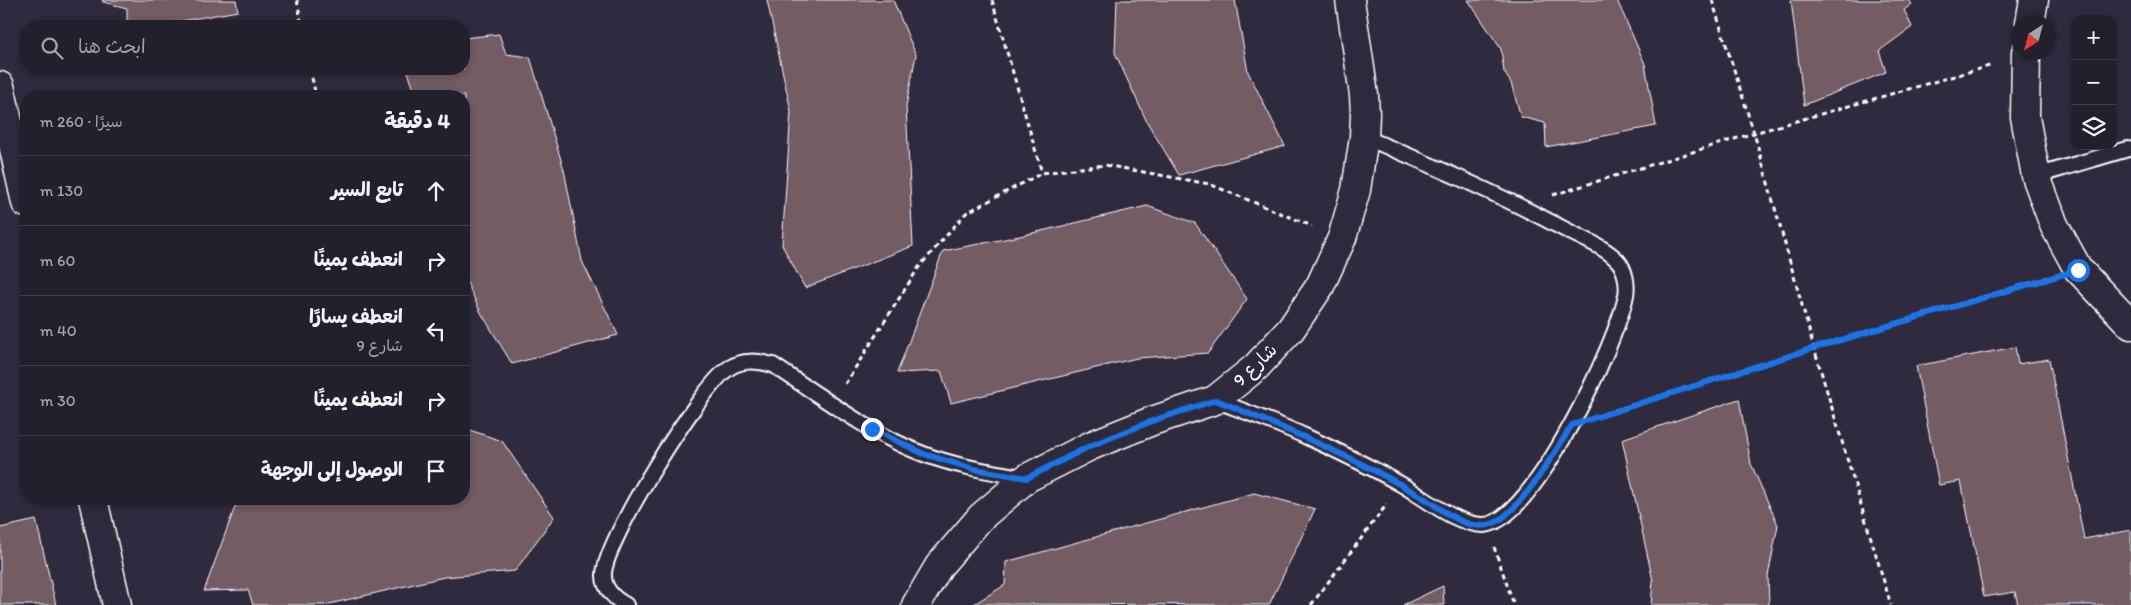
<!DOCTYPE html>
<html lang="ar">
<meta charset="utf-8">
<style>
body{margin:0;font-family:Itim,"Playpen Sans Arabic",sans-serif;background:#2f2d3a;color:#f1f3f6;direction:rtl}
.controls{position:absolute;right:15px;top:15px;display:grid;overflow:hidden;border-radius:10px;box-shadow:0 2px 8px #0003}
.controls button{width:45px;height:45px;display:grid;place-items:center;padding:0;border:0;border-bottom:1px solid #403e4a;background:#23202e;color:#f1f3f6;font:25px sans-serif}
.compass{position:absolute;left:2011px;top:15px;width:45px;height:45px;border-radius:50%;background:#23202e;box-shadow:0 2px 8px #0003;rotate:216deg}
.stop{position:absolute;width:15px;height:15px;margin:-11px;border:4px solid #1a73e8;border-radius:50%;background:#fff}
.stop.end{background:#1a73e8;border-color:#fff;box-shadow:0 1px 5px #0008}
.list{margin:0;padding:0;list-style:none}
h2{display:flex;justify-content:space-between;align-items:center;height:65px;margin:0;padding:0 20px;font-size:21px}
h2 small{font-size:16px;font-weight:400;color:#a3a3aa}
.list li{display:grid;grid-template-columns:32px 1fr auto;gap:15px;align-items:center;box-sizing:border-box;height:70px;padding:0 20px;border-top:1px solid #403e4a}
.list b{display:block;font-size:19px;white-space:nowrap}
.list p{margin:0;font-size:16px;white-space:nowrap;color:#a3a3aa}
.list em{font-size:16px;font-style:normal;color:#a3a3aa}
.icon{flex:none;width:28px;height:28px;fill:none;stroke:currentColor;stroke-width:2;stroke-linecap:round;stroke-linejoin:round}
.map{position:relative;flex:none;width:2131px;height:605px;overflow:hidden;direction:ltr}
.search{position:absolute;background:#23202e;box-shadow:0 2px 8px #0003;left:20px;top:20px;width:450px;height:55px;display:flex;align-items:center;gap:12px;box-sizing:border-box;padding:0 18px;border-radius:20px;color:#a3a3aa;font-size:19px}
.panel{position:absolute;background:#23202e;box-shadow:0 2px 8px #0003;left:20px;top:90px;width:450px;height:415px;border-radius:20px;direction:rtl}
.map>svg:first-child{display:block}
</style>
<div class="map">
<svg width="2131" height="605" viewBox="0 0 2131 605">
<rect width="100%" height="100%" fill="#2f2a3d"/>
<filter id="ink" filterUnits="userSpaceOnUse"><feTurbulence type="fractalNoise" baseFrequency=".02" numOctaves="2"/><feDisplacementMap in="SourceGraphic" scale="10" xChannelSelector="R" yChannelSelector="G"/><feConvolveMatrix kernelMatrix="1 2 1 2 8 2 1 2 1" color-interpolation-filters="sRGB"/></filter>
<g filter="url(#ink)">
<!-- building -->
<g fill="#735c63" stroke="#fff">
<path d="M 102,0 L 236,0 L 238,11 L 153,26 L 127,26 L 127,8 L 103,2 Z"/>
<path d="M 767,0 L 893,0 L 916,55 L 906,106 L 913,246 L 805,288 L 782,245 L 791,111 Z"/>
<path d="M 1117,0 L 1235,0 L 1248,72 L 1285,146 L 1179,175 L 1147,122 L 1115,53 Z"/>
<path d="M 1468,0 L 1617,0 L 1645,64 L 1656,126 L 1546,147 L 1545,123 L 1521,117 L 1511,83 L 1504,72 L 1501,49 Z"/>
<path d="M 1791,0 L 1909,0 L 1912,4 L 1904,10 L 1912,27 L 1879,51 L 1886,72 L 1804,105 Z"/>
<path d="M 499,34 L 506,54 L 530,57 L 564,170 L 582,261 L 618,335 L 512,364 L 480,311 L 464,276 L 464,96 L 416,96 L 407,69 L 464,69 L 464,38 Z"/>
<path d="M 1147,206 L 1195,223 L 1247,299 L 1208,353 L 1137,358 L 951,403 L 941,371 L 897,373 L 943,251 L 1020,236 Z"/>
<path d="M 2015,347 L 2018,364 L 2049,359 L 2084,539 L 2131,530 L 2131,605 L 2018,605 L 2015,592 L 1984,597 L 1961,481 L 1939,485 L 1916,366 Z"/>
<path d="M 1739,399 L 1751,464 L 1778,525 L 1768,576 L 1769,605 L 1651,605 L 1653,581 L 1622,439 Z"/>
<path d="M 464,428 L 502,441 L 554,517 L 515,571 L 444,577 L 325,605 L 253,605 L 248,590 L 204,591 L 238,499 L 464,499 Z"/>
<path d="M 1254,493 L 1315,509 L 1269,605 L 974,604 L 1005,585 L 1006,562 Z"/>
<path d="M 36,520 L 56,605 L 0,605 L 0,528 Z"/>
<path d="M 1443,586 L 1444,605 L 1403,605 Z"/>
</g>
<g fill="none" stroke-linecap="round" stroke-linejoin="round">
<!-- lane casing -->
<g stroke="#fff" stroke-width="18">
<g id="lane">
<path d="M 2036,176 L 2128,149"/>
<path d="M 1215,400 C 1246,412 1277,423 1307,437 C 1340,452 1373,468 1404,486 C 1426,499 1457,525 1483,525 C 1532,525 1618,340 1626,295 C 1628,284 1625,269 1618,261 C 1604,246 1581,238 1564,229 C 1499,194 1432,165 1364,137"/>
<path d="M 626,605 C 615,599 604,589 604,576 C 602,544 701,386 729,368 C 743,359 758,361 773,365 C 819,395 875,437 926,455 C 959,467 992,472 1027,478"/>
</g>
</g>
<!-- street casing -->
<g stroke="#fff" stroke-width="31">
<g id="street">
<path d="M 2030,22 L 2034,0"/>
<path d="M 2026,52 L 2025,117 L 2036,176 L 2054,225 L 2078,269 L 2131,325"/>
<path d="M 0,86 L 26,203"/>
<path d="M 93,499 L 117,605"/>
<path d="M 916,605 L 939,566 L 981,517 L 1027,478 L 1090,446 L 1152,421 L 1215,400 L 1256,367 L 1291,329 L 1320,286 L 1342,238 L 1356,190 L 1364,137 L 1365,114 L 1364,95 L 1350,0"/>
</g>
</g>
<!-- path -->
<g stroke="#fff" stroke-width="3" stroke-dasharray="5 4" stroke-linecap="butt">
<path d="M 297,0 L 302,26"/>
<path d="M 992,0 L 1042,173"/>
<path d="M 1712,0 L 1754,133 L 1814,348 L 1891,605"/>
<path d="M 310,69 L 316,96"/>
<path d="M 1553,195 L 1754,133 L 1993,65"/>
<path d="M 845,384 L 919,267 L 966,213 L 1042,173 L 1105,165 L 1209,184 L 1312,226"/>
<path d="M 1605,414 L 1814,348 L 2048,278"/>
<path d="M 1494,547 L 1514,605"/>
<path d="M 1311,605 L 1387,504"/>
</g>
<!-- lane -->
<use href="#lane" stroke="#2f2a3d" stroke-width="14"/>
<!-- street -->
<use href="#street" stroke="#2f2a3d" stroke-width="28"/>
</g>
</g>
<g fill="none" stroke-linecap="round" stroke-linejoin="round" filter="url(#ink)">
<!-- route -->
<path stroke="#1a73e8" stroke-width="6" d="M 872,429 L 924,454 L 974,469 L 1027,478 L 1090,446 L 1152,421 L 1216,400 C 1286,429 1357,458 1422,497 C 1440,508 1465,530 1488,525 C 1517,519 1556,450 1572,425 L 1814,348 L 2078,270"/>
</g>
<g text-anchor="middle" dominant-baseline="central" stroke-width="4.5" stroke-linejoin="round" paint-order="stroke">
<!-- street labels -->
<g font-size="18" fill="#fff" stroke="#2f2a3d">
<text transform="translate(1255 365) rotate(-44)">شارع 9</text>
</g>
</g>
</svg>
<div class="controls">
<button>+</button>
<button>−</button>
<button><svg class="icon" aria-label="layers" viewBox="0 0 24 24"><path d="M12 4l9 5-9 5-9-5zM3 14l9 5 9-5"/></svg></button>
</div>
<svg class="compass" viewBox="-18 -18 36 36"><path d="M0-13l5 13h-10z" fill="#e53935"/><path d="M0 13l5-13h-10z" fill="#a3a3aa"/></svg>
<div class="stop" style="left:2078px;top:270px"></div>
<div class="stop end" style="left:872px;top:429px"></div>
<div class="search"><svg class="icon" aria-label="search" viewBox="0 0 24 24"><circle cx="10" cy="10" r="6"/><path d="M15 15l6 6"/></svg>ابحث هنا</div>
<section class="panel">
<h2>4 دقيقة<small>سيرًا · 260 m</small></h2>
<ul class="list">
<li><svg class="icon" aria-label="ahead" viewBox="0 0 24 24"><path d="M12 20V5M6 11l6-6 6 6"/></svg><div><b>تابع السير</b></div><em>130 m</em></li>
<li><svg class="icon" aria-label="right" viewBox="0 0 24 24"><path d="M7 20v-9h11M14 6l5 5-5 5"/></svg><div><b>انعطف يمينًا</b></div><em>60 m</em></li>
<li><svg class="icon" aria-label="left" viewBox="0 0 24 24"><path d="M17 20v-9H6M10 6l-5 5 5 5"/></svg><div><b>انعطف يسارًا</b><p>شارع 9</p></div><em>40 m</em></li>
<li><svg class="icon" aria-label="right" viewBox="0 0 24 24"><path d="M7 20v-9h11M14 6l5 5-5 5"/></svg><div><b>انعطف يمينًا</b></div><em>30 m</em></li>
<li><svg class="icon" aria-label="arrive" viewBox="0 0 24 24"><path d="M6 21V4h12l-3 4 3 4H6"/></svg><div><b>الوصول إلى الوجهة</b></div></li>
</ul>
</section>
</div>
